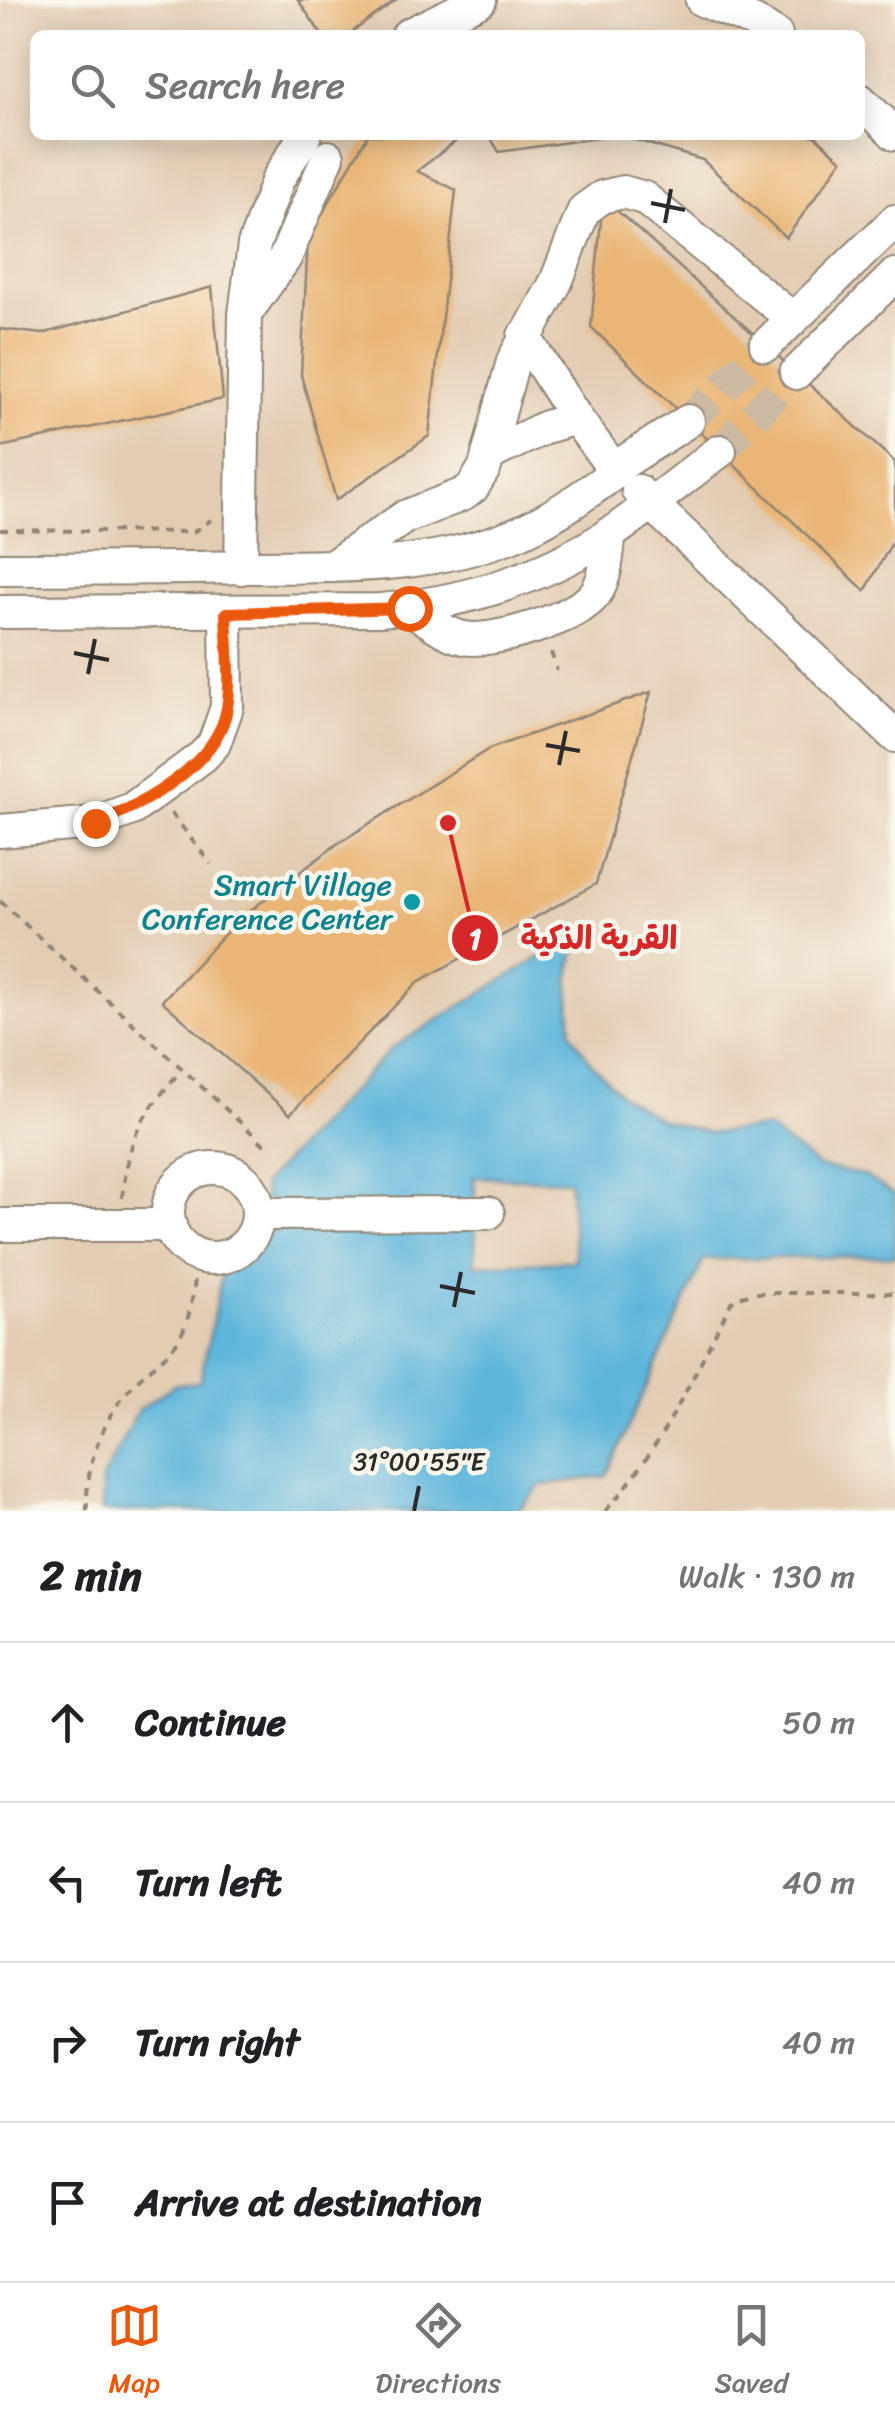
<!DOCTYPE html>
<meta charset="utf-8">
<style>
body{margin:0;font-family:Sriracha,"Playpen Sans Arabic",sans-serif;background:#f2f2f2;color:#202124}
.stop{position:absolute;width:30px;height:30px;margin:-22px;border:8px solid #ea580c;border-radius:50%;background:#fff}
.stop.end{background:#ea580c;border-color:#fff;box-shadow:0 2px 10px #0008}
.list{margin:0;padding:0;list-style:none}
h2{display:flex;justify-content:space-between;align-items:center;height:130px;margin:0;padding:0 40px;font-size:42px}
h2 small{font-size:32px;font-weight:400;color:#757577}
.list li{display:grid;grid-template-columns:65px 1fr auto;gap:30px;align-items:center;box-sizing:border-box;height:160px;padding:0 40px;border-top:2px solid #e0e0e0}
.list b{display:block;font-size:38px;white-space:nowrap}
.list em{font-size:32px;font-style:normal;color:#757577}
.icon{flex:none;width:55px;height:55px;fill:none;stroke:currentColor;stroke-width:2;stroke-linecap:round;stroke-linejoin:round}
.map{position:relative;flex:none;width:895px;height:1511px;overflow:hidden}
.search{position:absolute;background:#fff;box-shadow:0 5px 25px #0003;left:30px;right:30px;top:30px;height:110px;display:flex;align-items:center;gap:25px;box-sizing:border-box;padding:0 35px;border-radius:15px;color:#757577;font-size:38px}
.sheet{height:770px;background:#fff}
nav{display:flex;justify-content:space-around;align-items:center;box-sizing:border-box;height:140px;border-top:2px solid #e0e0e0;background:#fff;font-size:28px;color:#757577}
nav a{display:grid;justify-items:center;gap:5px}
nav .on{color:#ea580c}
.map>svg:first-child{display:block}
</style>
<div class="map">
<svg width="895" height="1511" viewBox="0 0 895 1511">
<rect width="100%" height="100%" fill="#fbf7ec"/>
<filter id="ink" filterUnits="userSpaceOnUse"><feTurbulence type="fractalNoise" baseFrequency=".01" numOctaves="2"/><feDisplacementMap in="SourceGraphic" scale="20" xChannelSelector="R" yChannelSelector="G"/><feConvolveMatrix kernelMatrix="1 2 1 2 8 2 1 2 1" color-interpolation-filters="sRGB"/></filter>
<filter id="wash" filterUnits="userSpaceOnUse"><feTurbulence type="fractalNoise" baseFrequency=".0048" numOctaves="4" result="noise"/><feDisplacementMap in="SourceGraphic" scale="40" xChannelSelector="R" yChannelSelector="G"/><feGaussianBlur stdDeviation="2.25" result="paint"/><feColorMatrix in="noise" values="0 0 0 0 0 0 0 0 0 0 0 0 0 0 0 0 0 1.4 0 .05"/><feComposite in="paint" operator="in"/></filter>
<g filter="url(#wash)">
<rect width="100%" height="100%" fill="#f4dcc0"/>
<!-- built -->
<path fill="#e2ccb2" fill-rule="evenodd" d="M 0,0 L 895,0 L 895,1511 L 0,1511 ZM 35,35 L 860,35 L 860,135 L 35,135 Z"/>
<!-- water -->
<path fill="#5eb6db" stroke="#447083" stroke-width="2.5" d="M 578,934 L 569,981 L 572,1034 L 592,1064 L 622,1096 L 661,1120 L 710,1133 L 767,1128 L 819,1167 L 863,1175 L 895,1195 L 895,1256 L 704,1259 L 606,1476 L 542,1485 L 517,1511 L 102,1511 L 102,1480 L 138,1410 L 174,1385 L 200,1382 L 224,1264 L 254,1252 L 274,1222 L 476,1222 L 474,1265 L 575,1261 L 569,1180 L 474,1177 L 475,1208 L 265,1204 L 263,1184 L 392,1048 Z"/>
<g id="blocks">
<!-- building -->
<g fill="#eab677">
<path d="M 298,0 L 396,0 L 348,35 L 322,35 Z"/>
<path d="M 368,135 L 464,135 L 417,171 L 456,190 L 429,436 L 336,500 L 301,375 L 308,238 Z"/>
<path d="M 489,135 L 604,135 L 604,137 L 499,152 Z"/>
<path d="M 814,135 L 842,160 L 786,238 L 703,160 L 622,136 Z"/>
<path d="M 603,198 L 895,462 L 895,537 L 865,591 L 591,327 Z"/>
<path d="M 212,287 L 223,399 L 0,447 L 0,329 L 42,334 Z"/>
<path d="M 651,692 L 596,884 L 418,982 L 290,1114 L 162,1001 L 238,920 L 337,844 L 489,749 Z"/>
</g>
</g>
</g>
<g filter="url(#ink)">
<use href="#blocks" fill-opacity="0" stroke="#908476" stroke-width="2.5"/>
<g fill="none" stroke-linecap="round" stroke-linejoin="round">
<!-- minor-tunnel -->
<g stroke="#ccb9a2" stroke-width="32" stroke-dasharray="32 16" stroke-linecap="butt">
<path d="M 688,421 L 766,345"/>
<path d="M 720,451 L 796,373"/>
</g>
<!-- minor casing -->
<g stroke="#908476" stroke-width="36">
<g id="minor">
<path d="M 702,0 L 755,22 L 776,35"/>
<path d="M 408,35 L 480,0"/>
<path d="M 860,100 L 895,134"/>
<path d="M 248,310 L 285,258 L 328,157"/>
<path d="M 524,336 L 576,418 L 616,472"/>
<path d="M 766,345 L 895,221"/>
<path d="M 796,373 L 895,275"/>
<path d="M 488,455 L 546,427 L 576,418"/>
<path d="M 638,491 L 895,736"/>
<path d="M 333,566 L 405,517 L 464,494 L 473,487 L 485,467 L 513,361 L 556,282 L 584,210 L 602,197 L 623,192 L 644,198 L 793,319"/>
<path d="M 241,568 L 245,314 L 254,245 L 278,179 L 305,135"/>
<path d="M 0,569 C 84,568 167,569 251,567 C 341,566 435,569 520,532 C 555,517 585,494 616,472 L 618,466 L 688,421"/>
<path d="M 409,608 C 426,618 444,634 464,638 C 492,644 578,618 595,594 C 607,578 607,552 610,533"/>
<path d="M 0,612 L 380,610 C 461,603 541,579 610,534 C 648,508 683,478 720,451"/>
<path d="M 0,831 L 95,823 L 132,809 L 203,756 L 214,744 L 227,707 L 226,613"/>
<circle cx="213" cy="1213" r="45"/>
<path d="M 258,1214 L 488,1213"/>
<path d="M 0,1225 L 170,1225"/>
</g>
</g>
<!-- path -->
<g stroke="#908476" stroke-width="4" stroke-dasharray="8 8" stroke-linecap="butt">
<path d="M 0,530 L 193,532 L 211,520"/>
<path d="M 551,652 L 557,671"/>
<path d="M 171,813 L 211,864"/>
<path d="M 0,901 L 267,1147"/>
<path d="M 122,1198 C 131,1130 138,1122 181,1070"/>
<path d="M 87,1511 C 85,1464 102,1418 135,1383 C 149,1368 168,1357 179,1339 C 193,1314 194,1283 198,1255"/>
<path d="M 605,1511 C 662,1450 693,1375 731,1303 L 738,1297 L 752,1293 L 895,1293"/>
</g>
<!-- minor -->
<use href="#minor" stroke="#fff" stroke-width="32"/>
</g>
</g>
<g fill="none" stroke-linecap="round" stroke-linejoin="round" filter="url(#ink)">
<!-- route -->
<path stroke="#ea580c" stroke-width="12" d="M 95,823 C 143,805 218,764 227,708 C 232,678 227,644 226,613 L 409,608"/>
</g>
<!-- ticks -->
<path fill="none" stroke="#2b2b2b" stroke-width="4" d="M 651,203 L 685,210M 665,223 L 671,189M 74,653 L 109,660M 88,674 L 95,639M 546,745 L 580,751M 559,765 L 566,731M 440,1286 L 475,1293M 454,1307 L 461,1272M 414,1511 L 419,1486"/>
<!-- markers -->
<circle fill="#0f9aa8" stroke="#fbf7ec" stroke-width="4" cx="412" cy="902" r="10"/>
<g text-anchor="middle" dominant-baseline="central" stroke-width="9" stroke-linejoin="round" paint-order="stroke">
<!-- culture labels -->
<g font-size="30" fill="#0d838f" stroke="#fbf7ec" text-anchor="end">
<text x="392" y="885">Smart Village<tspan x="392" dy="34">Conference Center</tspan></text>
</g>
</g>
<g font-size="25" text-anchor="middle" fill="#2b2b2b" stroke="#fbf7ec" stroke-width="9" stroke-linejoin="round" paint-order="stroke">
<text x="419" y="1470">31°00'55"E</text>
</g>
<!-- callouts -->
<path fill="none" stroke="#d62828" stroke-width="4" d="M448 823L475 938"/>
<g fill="#d62828" stroke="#fbf7ec" stroke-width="4">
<circle cx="448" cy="823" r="10"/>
<circle cx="475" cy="938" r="25"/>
</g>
<g font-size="30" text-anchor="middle" font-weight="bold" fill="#fff">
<text x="475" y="949">1</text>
</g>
<g font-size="32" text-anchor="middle" font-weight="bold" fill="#d62828" stroke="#fbf7ec" stroke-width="9" stroke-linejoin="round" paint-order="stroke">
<text x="599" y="949">القرية الذكية</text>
</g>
</svg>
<div class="stop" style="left:409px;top:608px"></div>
<div class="stop end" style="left:95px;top:823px"></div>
<div class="search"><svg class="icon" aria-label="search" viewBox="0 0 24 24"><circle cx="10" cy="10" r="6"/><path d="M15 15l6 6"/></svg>Search here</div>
</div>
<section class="sheet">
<h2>2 min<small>Walk · 130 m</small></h2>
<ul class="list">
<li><svg class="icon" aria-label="ahead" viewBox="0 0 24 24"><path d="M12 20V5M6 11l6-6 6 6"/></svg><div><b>Continue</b></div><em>50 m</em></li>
<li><svg class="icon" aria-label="left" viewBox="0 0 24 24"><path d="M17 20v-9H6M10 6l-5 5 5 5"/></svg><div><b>Turn left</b></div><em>40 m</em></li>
<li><svg class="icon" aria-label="right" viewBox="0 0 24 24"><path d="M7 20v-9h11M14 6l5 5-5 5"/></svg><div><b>Turn right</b></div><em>40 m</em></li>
<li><svg class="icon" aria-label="arrive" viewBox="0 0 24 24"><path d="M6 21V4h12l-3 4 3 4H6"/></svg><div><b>Arrive at destination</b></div></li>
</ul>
</section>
<nav>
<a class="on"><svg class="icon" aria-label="map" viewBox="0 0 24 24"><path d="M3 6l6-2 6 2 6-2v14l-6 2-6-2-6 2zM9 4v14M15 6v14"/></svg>Map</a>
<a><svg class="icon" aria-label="directions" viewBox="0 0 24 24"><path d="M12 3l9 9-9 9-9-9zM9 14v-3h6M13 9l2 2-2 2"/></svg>Directions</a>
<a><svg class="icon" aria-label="saved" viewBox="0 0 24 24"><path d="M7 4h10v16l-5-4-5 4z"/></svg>Saved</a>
</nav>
